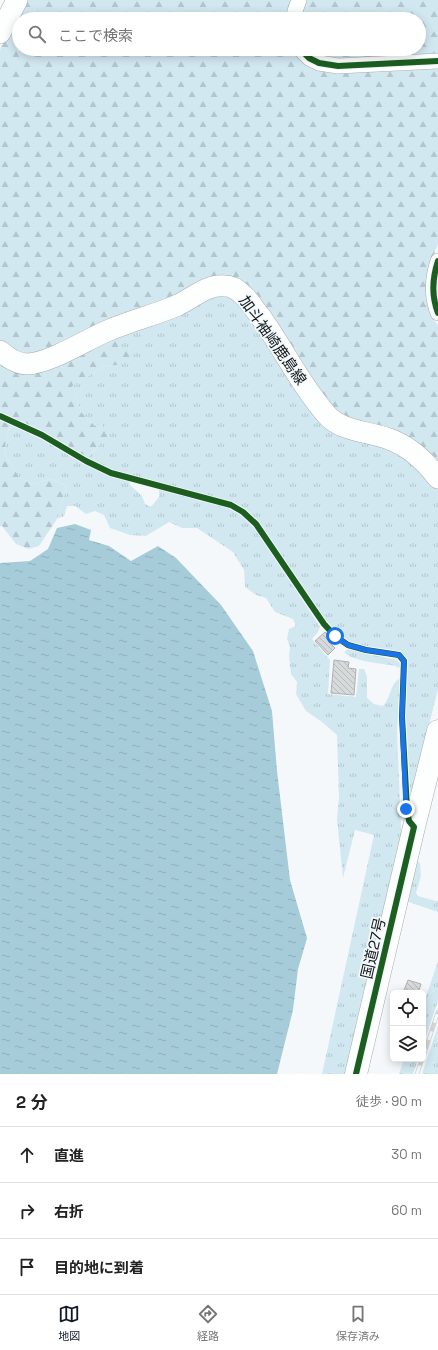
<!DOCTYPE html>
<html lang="ja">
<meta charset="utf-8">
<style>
body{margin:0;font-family:"Space Grotesk","Noto Sans JP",sans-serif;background:#f2f2f2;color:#222}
.controls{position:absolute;right:12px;bottom:12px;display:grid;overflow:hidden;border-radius:6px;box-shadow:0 2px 10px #0003}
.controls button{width:36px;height:36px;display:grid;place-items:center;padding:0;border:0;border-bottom:1px solid #e0e0e0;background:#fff;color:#222;font:20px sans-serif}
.stop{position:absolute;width:12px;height:12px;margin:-9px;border:3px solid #1a73e8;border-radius:50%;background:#fff}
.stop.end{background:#1a73e8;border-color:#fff;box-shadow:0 1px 4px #0008}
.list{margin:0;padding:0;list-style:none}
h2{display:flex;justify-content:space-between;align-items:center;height:52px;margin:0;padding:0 16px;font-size:17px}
h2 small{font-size:13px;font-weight:400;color:#767676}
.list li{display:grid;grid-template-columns:26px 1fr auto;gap:12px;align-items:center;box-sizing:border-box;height:56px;padding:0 16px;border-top:1px solid #e0e0e0}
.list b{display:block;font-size:15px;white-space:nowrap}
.list em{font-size:13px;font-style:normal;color:#767676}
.icon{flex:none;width:22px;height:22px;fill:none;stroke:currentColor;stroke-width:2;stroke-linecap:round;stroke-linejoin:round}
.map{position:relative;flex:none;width:438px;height:1074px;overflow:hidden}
.search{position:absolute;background:#fff;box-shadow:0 2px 10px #0003;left:12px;right:12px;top:12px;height:44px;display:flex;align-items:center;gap:10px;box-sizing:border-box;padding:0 14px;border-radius:22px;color:#767676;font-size:15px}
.sheet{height:220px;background:#fff}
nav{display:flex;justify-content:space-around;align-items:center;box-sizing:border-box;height:56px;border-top:1px solid #e0e0e0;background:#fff;font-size:11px;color:#767676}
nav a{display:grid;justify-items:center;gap:2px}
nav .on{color:#111827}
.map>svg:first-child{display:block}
</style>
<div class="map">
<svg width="438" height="1074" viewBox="0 0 438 1074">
<defs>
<pattern id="grass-tufts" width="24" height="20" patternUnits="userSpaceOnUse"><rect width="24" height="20" fill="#d2e8f1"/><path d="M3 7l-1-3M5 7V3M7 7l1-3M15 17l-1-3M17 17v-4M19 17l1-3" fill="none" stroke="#b3c6ce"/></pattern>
<pattern id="forest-firs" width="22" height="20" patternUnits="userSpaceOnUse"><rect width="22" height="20" fill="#d2e8f1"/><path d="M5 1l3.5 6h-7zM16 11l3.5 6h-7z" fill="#b3c6ce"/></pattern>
<pattern id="water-ripples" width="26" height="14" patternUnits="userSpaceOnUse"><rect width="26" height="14" fill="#a6ccda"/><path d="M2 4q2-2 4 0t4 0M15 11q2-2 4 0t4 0" fill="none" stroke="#8eaeba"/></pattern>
<pattern id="building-back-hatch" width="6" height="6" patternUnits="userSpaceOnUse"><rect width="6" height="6" fill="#d6dadb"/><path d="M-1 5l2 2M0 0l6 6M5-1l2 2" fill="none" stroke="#b7babb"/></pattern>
</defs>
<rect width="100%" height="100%" fill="#f4f8fa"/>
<!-- grass -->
<g fill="url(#grass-tufts)">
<path d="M 224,290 L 386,443 L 426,472 L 438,489 L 438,689 L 412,793 L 410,794 L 406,717 L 407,661 L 404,656 L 399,652 L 367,647 L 349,642 L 337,634 L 327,623 L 315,607 L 258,523 L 244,510 L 231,503 L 214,497 L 188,491 L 112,471 L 87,458 L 98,447 L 95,426 L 81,412 L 77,399 L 71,386 L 105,366 L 118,365 L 110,336 Z"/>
<path d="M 12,425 L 41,437 L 97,470 L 109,475 L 131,481 L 129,484 L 142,496 L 145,504 L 151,507 L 159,497 L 159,489 L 230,507 L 241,514 L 254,526 L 320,627 L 318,632 L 312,639 L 330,660 L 328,694 L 356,697 L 359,669 L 364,669 L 367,676 L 367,698 L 374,704 L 383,706 C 391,697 390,684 400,678 L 397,731 L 401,828 L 403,833 L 347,1074 L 322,1074 L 374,835 L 355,830 L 343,878 L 337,819 L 339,798 L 337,735 L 322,722 L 306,711 L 296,694 L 297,682 L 291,674 L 289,656 L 290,647 L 287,639 L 289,629 L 296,626 L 293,619 L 275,612 L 266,598 L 256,595 L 245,587 L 244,570 L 233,552 L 197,528 L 182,528 L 169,522 L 146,536 L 130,535 L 110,528 L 104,515 L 95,511 L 86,514 L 75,506 L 67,506 L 64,516 L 57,519 L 67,486 L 51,479 L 33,484 L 19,477 L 4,453 L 7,432 Z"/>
<path d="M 348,649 L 365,653 L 397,660 L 401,664 L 401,667 L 398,668 L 396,666 C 381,663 353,662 344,652 Z"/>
<path d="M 416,860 L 420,863 L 421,876 L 416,893 L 418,896 L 436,901 L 438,901 L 438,912 L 406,901 Z"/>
<path d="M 438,961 L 438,1001 L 423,1045 L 423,1005 Z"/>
<path d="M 438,1026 L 438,1074 L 422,1074 Z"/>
<path d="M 404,1059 L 418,1059 L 413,1074 L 399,1074 Z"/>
</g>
<!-- forest -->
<g fill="url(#forest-firs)" fill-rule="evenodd">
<path d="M 24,0 L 438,0 L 438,244 C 427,270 418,302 438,325 L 438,469 L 337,417 L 238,284 L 28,358 L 0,343 L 0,50 L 8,31 ZM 19,19 L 419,19 L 419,49 L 19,49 Z"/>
<path d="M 110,336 L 128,352 L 131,359 L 118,365 L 105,366 L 72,386 L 77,399 L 81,412 L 95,426 L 101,423 L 109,435 L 87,458 L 43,433 L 15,420 L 7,432 L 4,453 L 19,477 L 33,484 L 51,479 L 67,486 L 57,519 L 39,546 L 28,549 L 16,544 L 2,526 L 0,526 L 0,360 Z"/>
</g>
<!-- water -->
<path fill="url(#water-ripples)" d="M 75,524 L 91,530 L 89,540 L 109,546 L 131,561 L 158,546 L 176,558 L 221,605 L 253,651 L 272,711 L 277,771 L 290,880 L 307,938 L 298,1074 L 0,1074 L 0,563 L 30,561 L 48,549 L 57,528 Z"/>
<!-- pier -->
<path fill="#f4f8fa" d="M 308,935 L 323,964 L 298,1074 L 277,1074 L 293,1010 L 298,969 Z"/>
<!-- building -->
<g fill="url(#building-back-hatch)" stroke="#afb2b4">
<path d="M 325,632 L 334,642 L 331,644 L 335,648 L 328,655 L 315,641 Z"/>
<path d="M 334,660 L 349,662 L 348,668 L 356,669 L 354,695 L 331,693 Z"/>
<path d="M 408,980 L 421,984 L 418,993 L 403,993 Z"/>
</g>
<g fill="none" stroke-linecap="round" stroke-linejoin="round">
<!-- street casing -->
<g stroke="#aaadaf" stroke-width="16">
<g id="street">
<path d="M 294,19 L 295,11 L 299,0"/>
<path d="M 300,49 L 309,58 L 319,63 L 338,66 L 438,61"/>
<path d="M 438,261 C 432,279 431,295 438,313"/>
</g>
</g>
<!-- secondary casing -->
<g stroke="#aaadaf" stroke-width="22">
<g id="secondary">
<path d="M 0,33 L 17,0"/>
<path d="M 0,351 C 7,357 17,364 27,364 C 48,364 86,340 107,331 C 130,321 155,315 178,305 C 193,298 207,284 225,286 C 232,286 238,290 243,295 C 250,301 254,309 260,316 C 283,348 300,384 326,414 C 341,432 368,431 389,439 C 409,446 425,461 438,478"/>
</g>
</g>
<!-- highway casing -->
<g stroke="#aaadaf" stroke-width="23">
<path id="highway" d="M 356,1074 L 414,827 L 438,731"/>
</g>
<!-- street -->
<use href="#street" stroke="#fdfefe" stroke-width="15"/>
<!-- secondary -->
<use href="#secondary" stroke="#fdfefe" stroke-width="21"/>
<!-- highway -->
<use href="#highway" stroke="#fdfefe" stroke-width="22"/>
<!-- rail casing -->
<g stroke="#d4d5d5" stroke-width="4.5">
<g id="rail">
<path d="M 423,1057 L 438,1012"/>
<path d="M 417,1074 L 422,1059"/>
</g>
</g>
<!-- rail -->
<use href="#rail" stroke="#f2f9fc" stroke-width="3" stroke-dasharray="9" stroke-linecap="butt"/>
<!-- cycleway casing -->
<g stroke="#f2f9fc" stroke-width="8">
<g id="cycleway">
<path d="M 300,49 L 309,58 L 319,63 L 338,66 L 438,61"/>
<path d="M 438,261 C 432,279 431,295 438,313"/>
<path d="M 0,416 L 42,435 L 86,461 L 111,473 L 231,505 L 243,512 L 256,524 L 313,608 L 324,624 L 335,636 L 348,645 L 366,650 L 399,655 L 404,661 L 402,717 L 407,809 L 409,821 L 414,827 L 356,1074"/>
</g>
</g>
<!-- cycleway -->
<use href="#cycleway" stroke="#1b5e20" stroke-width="6"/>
</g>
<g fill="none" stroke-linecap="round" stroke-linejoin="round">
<!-- route -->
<path stroke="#1a73e8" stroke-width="5" d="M 335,636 L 348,645 L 366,650 L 399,655 L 404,661 L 402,717 L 406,809"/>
</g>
<g text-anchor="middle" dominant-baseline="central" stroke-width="3.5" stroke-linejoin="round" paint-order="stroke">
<!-- street labels -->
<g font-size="15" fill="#121516" stroke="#f2f9fc">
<text transform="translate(273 340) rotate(55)">加斗袖崎鹿島線</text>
<text transform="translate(373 948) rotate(-77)">国道27号</text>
</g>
</g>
</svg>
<div class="controls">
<button><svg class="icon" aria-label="locate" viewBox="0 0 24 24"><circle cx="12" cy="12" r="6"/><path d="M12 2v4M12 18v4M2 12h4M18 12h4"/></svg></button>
<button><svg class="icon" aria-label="layers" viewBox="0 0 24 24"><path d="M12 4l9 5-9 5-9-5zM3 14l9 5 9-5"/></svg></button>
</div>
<div class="stop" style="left:335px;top:636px"></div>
<div class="stop end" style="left:406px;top:809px"></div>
<div class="search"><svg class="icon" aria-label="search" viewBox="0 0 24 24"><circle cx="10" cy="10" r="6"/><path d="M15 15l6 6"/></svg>ここで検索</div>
</div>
<section class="sheet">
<h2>2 分<small>徒歩 · 90 m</small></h2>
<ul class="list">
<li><svg class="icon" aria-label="ahead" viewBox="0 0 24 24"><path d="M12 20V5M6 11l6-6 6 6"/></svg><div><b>直進</b></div><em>30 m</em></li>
<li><svg class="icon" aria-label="right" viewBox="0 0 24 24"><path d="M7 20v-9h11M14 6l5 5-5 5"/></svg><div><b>右折</b></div><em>60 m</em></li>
<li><svg class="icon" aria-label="arrive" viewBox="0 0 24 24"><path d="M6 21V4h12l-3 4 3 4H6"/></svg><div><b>目的地に到着</b></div></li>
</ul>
</section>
<nav>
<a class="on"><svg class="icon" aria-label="map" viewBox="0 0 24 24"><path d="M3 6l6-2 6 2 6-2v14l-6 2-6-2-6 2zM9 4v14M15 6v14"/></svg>地図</a>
<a><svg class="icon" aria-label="directions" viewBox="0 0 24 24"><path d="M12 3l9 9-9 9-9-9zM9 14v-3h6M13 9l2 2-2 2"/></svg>経路</a>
<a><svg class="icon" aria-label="saved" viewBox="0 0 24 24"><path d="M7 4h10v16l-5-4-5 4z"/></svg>保存済み</a>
</nav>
